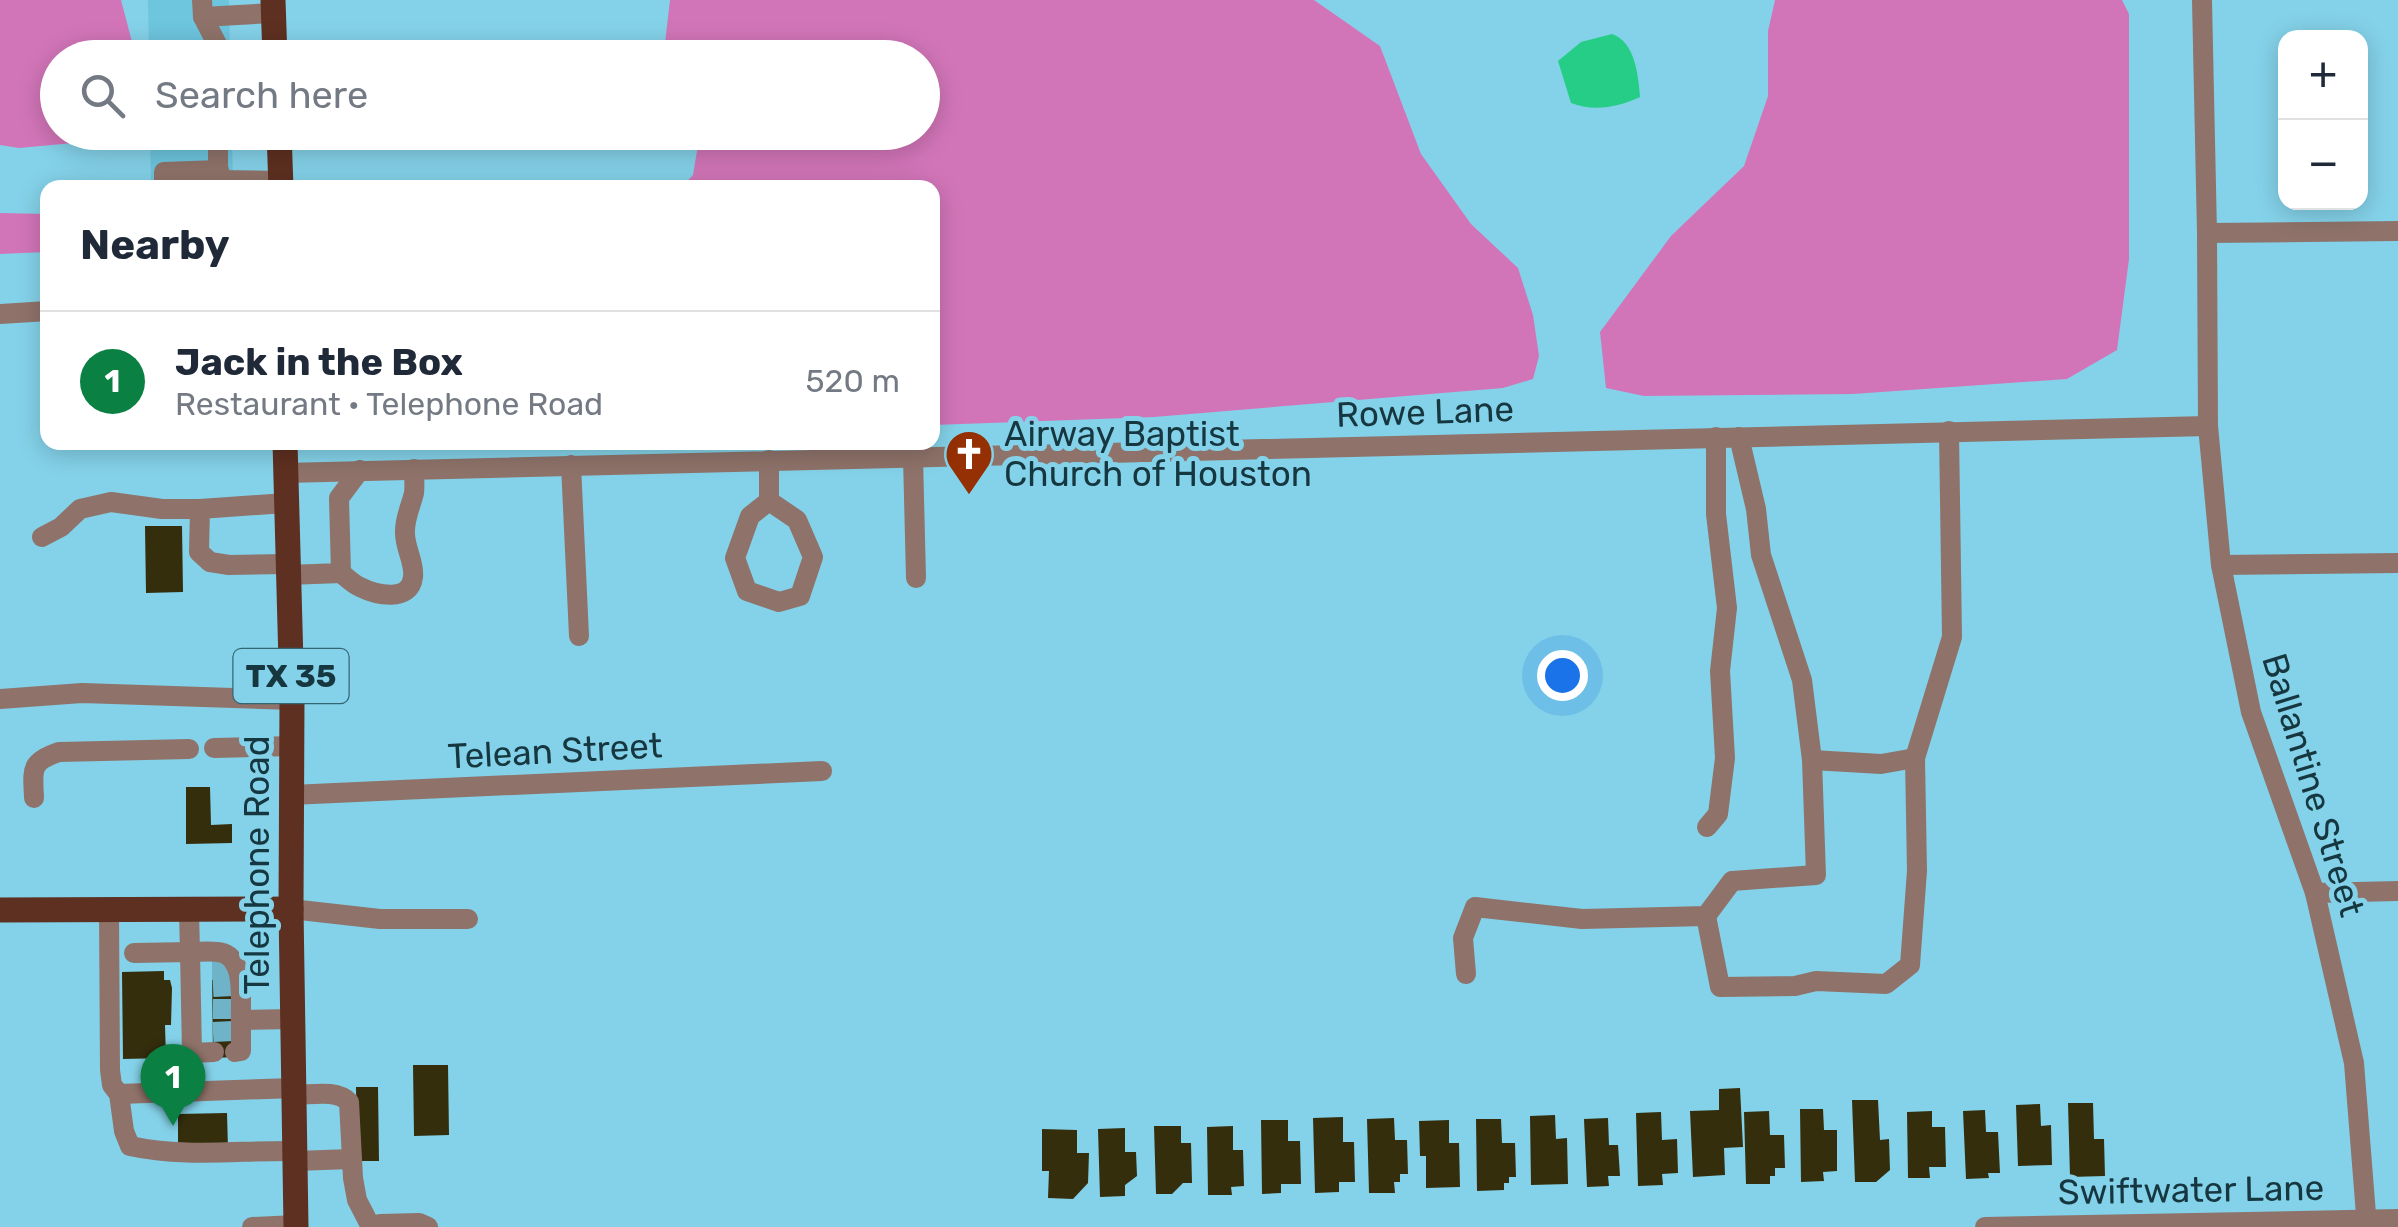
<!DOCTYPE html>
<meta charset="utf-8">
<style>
body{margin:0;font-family:Rubik,sans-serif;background:#f6f6f7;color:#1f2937}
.controls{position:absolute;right:30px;top:30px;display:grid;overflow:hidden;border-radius:20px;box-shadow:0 5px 25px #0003}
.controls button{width:90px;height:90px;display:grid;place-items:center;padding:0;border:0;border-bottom:2px solid #e0e1e3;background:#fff;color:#1f2937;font:50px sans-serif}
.you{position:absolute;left:1562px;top:675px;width:35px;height:35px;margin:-25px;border:8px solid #fff;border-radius:50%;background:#1a73e8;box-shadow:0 0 0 15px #1a73e833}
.badge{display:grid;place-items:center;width:65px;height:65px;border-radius:50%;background:#0b8043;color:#fff;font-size:32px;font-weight:700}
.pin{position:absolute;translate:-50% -82px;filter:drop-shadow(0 2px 5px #0008)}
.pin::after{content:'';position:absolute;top:52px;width:35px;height:30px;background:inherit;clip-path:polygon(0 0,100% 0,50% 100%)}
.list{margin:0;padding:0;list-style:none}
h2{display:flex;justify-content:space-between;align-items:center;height:130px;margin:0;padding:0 40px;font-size:42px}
h2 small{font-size:32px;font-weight:400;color:#747a83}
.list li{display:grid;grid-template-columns:65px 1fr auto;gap:30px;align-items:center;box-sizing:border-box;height:140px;padding:0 40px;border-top:2px solid #e0e1e3}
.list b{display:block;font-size:38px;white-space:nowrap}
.list p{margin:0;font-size:32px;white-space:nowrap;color:#747a83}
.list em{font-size:32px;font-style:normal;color:#747a83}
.icon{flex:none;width:55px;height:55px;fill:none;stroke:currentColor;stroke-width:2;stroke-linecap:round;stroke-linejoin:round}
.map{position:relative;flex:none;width:2398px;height:1227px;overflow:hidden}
.search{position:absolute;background:#fff;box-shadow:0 5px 25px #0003;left:40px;top:40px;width:900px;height:110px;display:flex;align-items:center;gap:25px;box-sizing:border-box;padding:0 35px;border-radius:55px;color:#747a83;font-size:38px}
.panel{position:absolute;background:#fff;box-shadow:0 5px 25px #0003;left:40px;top:180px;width:900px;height:270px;border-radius:20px}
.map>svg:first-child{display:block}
</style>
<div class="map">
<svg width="2398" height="1227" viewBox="0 0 2398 1227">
<rect width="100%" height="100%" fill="#84d2e9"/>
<!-- built -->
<g fill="#6dc5de">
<path d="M 148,0 L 229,0 L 230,57 L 149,57 Z"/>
<path d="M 150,133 L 232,133 L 233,187 L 151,187 Z"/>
<path d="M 482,442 L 482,444 L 322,448 L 322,443 Z"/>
</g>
<!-- green -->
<g fill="#d275b8">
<path d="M 0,0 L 121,0 L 136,57 L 58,58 L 58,132 L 111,133 L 106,140 L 19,148 L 0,145 Z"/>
<path d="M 670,0 L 1314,0 L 1380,46 L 1421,154 L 1471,224 L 1518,268 L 1533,315 L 1539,356 L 1533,379 L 1503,388 L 1154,417 L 933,425 L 932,188 L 682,187 L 693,175 L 700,133 L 922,132 L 922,58 L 667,57 L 664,52 Z"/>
<path d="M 1775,0 L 2122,0 L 2129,14 L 2129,259 L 2117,350 L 2067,379 L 1853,394 L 1644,396 L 1606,388 L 1600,332 L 1671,236 L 1744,166 L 1768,96 L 1768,31 Z"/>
<path d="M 0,213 L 47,214 L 47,252 L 0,254 Z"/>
</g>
<!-- water -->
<path fill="#25cd86" d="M 1612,34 C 1635,42 1638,74 1640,97 C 1619,107 1593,112 1571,103 L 1558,61 L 1581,42 Z"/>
<!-- building -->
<g fill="#342e0d">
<path d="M 145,526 L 182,526 L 183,592 L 146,593 Z"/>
<path d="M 186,787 L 210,787 L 211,825 L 232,824 L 232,843 L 186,844 Z"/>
<path d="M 233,967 L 235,1057 L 213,1058 L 212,968 Z"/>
<path d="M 164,971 L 164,980 L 170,980 L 172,988 L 171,1025 L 165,1025 L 166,1058 L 123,1059 L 122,972 Z"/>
<path d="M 413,1065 L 448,1065 L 449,1135 L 414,1136 Z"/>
<path d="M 356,1087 L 378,1087 L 379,1161 L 357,1161 Z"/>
<path d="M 1740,1088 L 1743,1147 L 1724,1148 L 1725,1175 L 1693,1177 L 1690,1111 L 1719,1110 L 1719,1089 Z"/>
<path d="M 1852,1100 L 1878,1100 L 1880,1140 L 1889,1139 L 1890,1170 L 1876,1182 L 1855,1182 Z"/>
<path d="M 2068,1103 L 2093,1103 L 2094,1139 L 2104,1139 L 2105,1176 L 2070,1177 Z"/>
<path d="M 2040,1104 L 2041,1126 L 2051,1125 L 2052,1165 L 2018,1166 L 2016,1105 Z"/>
<path d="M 1800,1109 L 1823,1109 L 1824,1130 L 1837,1130 L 1837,1171 L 1823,1172 L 1824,1181 L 1801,1182 Z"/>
<path d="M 1985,1110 L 1986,1132 L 1998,1132 L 2000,1173 L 1988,1173 L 1989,1178 L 1966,1179 L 1963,1111 Z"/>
<path d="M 1769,1111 L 1770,1135 L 1784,1135 L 1785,1168 L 1775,1168 L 1775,1176 L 1770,1176 L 1770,1184 L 1746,1184 L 1744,1112 Z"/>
<path d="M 1932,1111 L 1932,1127 L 1945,1127 L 1946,1167 L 1929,1167 L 1930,1178 L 1908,1178 L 1907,1112 Z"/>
<path d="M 1661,1112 L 1662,1140 L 1677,1139 L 1678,1173 L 1662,1174 L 1663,1185 L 1638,1186 L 1636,1113 Z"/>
<path d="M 227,1113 L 228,1149 L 178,1150 L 178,1114 Z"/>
<path d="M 1555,1115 L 1556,1139 L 1567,1138 L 1568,1184 L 1531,1185 L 1530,1116 Z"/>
<path d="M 1343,1117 L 1343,1142 L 1354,1142 L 1355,1182 L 1339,1182 L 1339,1192 L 1315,1193 L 1313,1118 Z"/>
<path d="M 1394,1118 L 1395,1140 L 1407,1140 L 1408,1174 L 1400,1174 L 1400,1182 L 1394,1182 L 1395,1193 L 1369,1193 L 1367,1119 Z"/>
<path d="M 1608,1118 L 1609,1145 L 1618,1145 L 1620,1176 L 1608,1176 L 1609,1186 L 1587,1187 L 1584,1119 Z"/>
<path d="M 1476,1119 L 1501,1119 L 1502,1143 L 1515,1143 L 1516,1177 L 1509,1177 L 1509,1183 L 1504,1183 L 1504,1190 L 1477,1191 Z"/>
<path d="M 1261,1120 L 1288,1120 L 1288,1141 L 1300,1141 L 1301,1184 L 1281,1184 L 1281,1193 L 1262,1194 Z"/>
<path d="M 1449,1120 L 1449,1143 L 1459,1143 L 1460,1187 L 1426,1188 L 1426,1156 L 1420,1156 L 1419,1121 Z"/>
<path d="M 1154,1126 L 1181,1126 L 1181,1143 L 1191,1143 L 1192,1183 L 1183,1183 L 1172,1194 L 1156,1194 Z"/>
<path d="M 1233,1126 L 1233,1150 L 1243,1150 L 1244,1186 L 1231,1187 L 1232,1195 L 1208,1195 L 1207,1127 Z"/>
<path d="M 1125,1128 L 1125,1152 L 1136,1152 L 1137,1176 L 1125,1185 L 1125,1196 L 1100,1197 L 1098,1129 Z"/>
<path d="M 1042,1129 L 1077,1130 L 1077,1153 L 1089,1153 L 1088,1183 L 1073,1199 L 1048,1198 L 1049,1171 L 1042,1171 Z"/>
</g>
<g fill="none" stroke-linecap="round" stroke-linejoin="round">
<!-- minor-tunnel -->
<g stroke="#6eb3c7" stroke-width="20" stroke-dasharray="20 10" stroke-linecap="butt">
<path d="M 212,970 L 233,970"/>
<path d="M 213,987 L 233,986"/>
<path d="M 213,1009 L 234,1009"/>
<path d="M 213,1032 L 234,1031"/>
</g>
<!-- minor -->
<g stroke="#8f736a" stroke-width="20">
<path d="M 202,0 L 203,17 L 273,13"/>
<path d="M 2202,0 L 2207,233 L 2208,426 L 2221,565 L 2251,712 L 2315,893 L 2354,1063 L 2367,1227"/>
<path d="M 203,17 L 218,46 L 218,58"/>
<path d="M 218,180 L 281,181"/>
<path d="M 218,181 L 218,132"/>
<path d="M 164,188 L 164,172 L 219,170"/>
<path d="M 2207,233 L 2398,231"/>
<path d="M 0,314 L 48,311"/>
<path d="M 1739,437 L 1756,509 L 1761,555 L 1802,680 L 1812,760"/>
<path d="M 913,457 L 916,578"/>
<path d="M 571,465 L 579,636"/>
<path d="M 285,473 L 2208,426"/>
<path d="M 769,501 L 797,520 L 813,557 L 800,596 L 779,602 L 747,591 L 735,558 L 750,516 Z"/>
<path d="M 769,501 L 769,460"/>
<path d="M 286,503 L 200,509 L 199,552 L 210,562 L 229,565 L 287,564"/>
<path d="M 42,537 L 61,527 L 80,509 L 111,502 L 162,509 L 200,509"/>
<path d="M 2221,565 L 2398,563"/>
<path d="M 341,573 C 347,578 353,584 360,587 C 376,595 410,603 413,577 C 415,562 404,547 405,531 C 405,517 411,506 414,493 C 415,485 414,477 414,469"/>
<path d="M 288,575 L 341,573 L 339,498 L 360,470"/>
<path d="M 0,699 L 82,693 L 292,700"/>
<path d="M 214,748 L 293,746"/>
<path d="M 291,795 L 822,771"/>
<path d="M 34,798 C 33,770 29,762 59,752 L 189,749"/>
<path d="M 1707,827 L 1718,814 L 1725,758 L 1720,671 L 1727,608 L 1716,514 L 1716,437"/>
<path d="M 2315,893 L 2398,891"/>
<path d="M 291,909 L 380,919 L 468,919"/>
<path d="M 109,910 L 110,1070 L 112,1085 L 119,1094 L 294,1088"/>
<path d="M 189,911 L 190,952 C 201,952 213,950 223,953 C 246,961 240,1001 241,1020 L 292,1019"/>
<path d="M 1706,916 L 1720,987 L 1795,986 L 1816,981 L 1886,984 L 1910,965 L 1917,871 L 1915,758 L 1952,637 L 1949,431"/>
<path d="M 134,953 L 190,952 L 192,1053 L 214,1052"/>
<path d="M 1466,974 L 1463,938 L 1475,907 L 1582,919 L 1706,916 L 1732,881 L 1816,875 L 1812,760 L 1881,764 L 1915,758"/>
<path d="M 235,1052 L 241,1051 L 241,1020"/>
<path d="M 119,1094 L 124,1131 L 130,1146 C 184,1158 241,1150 295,1151"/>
<path d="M 294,1095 C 312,1095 336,1089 349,1102 L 353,1178 L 357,1200 L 371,1227"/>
<path d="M 295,1161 L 352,1159"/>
<path d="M 252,1227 L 296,1225"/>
<path d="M 376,1227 L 380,1224 L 419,1223 L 428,1227"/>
<path d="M 1985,1227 L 2398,1219"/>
</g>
<!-- major -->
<g stroke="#5e3021" stroke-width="25">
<path d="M 273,0 L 275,58"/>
<path d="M 279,132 L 281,188"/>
<path d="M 285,442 L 292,700 L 291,909 L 296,1227"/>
<path d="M 0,910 L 291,909"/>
</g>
</g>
<!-- icons -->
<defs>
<g id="church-pin" transform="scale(2.5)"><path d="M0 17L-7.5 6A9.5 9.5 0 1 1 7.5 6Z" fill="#952f04" stroke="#84d2e9"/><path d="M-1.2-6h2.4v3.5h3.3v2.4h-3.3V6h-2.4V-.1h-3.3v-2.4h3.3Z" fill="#fff"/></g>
</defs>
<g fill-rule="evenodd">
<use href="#church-pin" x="969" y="454"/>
</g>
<g text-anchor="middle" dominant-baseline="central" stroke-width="10" stroke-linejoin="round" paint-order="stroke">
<!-- shield labels -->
<rect fill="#84d2e9" stroke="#376673" stroke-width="2.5" x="233.5" y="649" width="115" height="54" rx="8"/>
<g font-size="32" font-weight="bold" fill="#163740">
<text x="291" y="676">TX 35</text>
</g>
<!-- street labels -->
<g font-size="35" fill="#163740" stroke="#84d2e9">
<text transform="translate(1425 412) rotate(-2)">Rowe Lane</text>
<text transform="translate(555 751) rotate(-3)">Telean Street</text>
<text transform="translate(2313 785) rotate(73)">Ballantine Street</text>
<text transform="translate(257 865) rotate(-90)">Telephone Road</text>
<text transform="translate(2191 1190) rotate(-1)">Swiftwater Lane</text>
</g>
<!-- poi labels -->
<g font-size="35" fill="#163740" stroke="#84d2e9" text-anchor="start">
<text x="1004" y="434">Airway Baptist<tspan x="1004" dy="40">Church of Houston</tspan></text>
</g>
</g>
</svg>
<div class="controls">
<button>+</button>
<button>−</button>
</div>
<div class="you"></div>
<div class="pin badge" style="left:173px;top:1126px">1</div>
<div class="search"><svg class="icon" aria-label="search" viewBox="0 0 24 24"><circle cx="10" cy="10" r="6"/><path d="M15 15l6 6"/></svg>Search here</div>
<section class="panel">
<h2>Nearby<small></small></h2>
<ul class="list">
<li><span class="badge">1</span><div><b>Jack in the Box</b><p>Restaurant · Telephone Road</p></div><em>520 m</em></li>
</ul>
</section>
</div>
